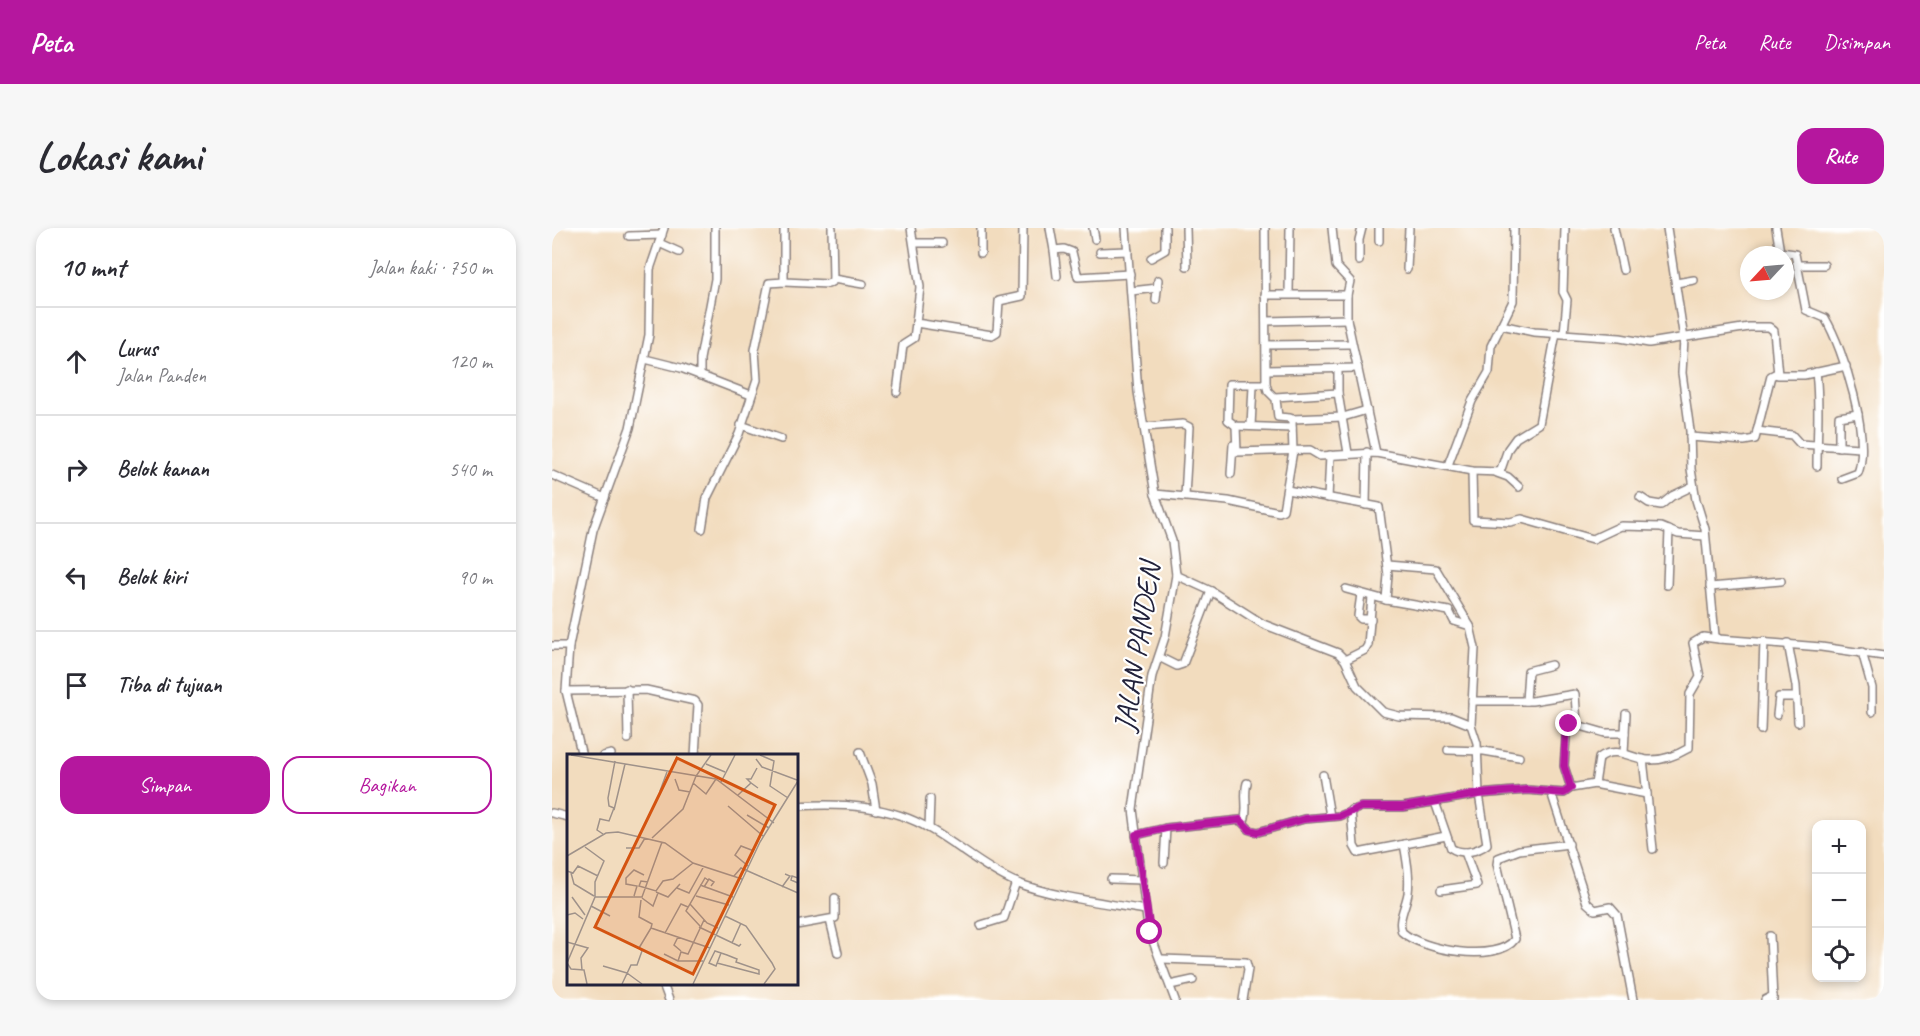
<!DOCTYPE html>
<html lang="id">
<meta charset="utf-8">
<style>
body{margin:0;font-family:Caveat,sans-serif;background:#f7f7f7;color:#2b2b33}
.controls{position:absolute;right:18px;bottom:18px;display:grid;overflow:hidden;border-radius:12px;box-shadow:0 3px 9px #0003}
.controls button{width:54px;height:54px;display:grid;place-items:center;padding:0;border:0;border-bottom:2px solid #e1e1e2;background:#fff;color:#2b2b33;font:30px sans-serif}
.compass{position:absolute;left:1188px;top:18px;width:54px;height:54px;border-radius:50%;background:#fff;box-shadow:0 3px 9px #0003;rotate:244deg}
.stop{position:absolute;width:18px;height:18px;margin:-14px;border:4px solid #b5179e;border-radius:50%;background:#fff}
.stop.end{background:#b5179e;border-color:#fff;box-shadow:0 2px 6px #0008}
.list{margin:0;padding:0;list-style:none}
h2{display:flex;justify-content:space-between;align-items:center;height:78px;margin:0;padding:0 24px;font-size:26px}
h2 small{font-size:20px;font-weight:400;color:#7c7c81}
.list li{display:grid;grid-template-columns:39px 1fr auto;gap:18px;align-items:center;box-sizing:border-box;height:108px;padding:0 24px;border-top:2px solid #e1e1e2}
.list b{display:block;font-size:22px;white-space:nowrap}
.list p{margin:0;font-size:20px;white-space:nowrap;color:#7c7c81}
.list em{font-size:20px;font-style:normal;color:#7c7c81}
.actions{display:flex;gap:12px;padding:18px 24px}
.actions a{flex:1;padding:14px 0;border:2px solid #b5179e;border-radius:18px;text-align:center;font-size:21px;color:#b5179e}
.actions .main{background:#b5179e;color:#fff}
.icon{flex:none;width:33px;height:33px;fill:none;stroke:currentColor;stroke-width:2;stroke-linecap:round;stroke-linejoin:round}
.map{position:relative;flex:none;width:1332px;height:772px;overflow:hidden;border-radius:18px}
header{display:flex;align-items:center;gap:36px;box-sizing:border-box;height:84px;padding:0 30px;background:#b5179e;color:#fff}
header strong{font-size:28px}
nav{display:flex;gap:33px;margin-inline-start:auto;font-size:21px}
.intro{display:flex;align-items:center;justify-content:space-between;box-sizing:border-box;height:144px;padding:0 36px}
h1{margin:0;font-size:42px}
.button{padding:15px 27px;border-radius:18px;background:#b5179e;color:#fff;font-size:21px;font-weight:700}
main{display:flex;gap:36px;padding:0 36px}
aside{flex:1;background:#fff;border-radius:18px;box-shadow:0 3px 9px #0003}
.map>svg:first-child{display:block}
</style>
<header>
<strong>Peta</strong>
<nav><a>Peta</a><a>Rute</a><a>Disimpan</a></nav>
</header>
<div class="intro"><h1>Lokasi kami</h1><a class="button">Rute</a></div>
<main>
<aside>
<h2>10 mnt<small>Jalan kaki · 750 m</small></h2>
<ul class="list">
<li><svg class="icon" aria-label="ahead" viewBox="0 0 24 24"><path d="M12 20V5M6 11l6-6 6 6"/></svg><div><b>Lurus</b><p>Jalan Panden</p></div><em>120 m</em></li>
<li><svg class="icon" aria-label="right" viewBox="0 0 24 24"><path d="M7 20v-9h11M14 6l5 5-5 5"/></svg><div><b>Belok kanan</b></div><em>540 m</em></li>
<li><svg class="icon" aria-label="left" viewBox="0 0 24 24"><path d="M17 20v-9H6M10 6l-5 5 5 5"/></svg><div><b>Belok kiri</b></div><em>90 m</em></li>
<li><svg class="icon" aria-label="arrive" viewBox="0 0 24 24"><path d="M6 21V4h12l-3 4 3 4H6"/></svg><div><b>Tiba di tujuan</b></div></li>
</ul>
<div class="actions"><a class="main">Simpan</a><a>Bagikan</a></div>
</aside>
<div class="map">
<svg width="1332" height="772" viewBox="0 0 1332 772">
<rect width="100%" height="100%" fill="#fff"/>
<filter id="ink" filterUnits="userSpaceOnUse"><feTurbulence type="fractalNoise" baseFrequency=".0167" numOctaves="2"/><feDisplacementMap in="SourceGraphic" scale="12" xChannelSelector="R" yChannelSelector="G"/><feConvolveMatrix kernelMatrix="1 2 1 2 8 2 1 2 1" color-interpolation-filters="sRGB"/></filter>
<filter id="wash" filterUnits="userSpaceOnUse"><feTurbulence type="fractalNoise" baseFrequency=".008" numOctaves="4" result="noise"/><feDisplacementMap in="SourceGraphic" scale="24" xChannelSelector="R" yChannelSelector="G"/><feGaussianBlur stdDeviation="1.35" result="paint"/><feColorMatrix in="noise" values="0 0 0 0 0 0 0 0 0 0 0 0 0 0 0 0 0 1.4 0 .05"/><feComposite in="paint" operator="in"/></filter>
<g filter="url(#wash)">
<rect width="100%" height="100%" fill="#f2dcbe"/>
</g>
<g filter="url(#ink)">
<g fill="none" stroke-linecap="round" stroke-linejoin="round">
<!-- minor casing -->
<g stroke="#8a7f7c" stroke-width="10">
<g id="minor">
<path d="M 359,0 L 368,59 L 364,95 L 440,107 L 445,104 L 447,73 L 470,68 L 471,0"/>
<path d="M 498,0 L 502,22 L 512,21 L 520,24 L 526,49 L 578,46"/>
<path d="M 541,0 L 543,11"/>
<path d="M 574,0 L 586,164 L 603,266 L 620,313 L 624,347 L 613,409 L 600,448 L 581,581 L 596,700 L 623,772"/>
<path d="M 634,0 L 635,38"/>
<path d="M 780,0 L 784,38 L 798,53 L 795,67 L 795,91 L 824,225"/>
<path d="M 1062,0 L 1071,42"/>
<path d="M 1115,0 L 1132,111 L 1130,145 L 1138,203 L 1139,241 L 1144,272 L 1153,301 L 1163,408 L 1167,411 L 1269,419 L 1332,428"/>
<path d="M 1224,0 L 1228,24 L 1243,26 L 1254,82 L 1273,90 C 1292,122 1319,209 1306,245 L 1290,251"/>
<path d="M 77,8 L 110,7"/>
<path d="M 827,13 L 827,0"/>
<path d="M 107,15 L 127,24"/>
<path d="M 362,15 L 390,15"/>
<path d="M 502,22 L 505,48"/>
<path d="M 548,24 L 576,23"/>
<path d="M 429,25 L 429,0"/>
<path d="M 599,30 L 613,22 L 613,0"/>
<path d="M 807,33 L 807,12 L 810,0"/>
<path d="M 1246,37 L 1272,37"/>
<path d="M 855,41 L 857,0"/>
<path d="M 281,51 L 311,56"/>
<path d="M 232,54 L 276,56 L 281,53 L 280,0"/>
<path d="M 1124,55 L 1142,52"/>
<path d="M 579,63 L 606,60"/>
<path d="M 737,65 L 738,0"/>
<path d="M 713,67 L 795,67"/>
<path d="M 604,72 L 606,52"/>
<path d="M 714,93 L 795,91"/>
<path d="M 949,97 L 982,104 L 1068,110 L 1097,115 L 1197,99 L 1217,99 L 1222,103 L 1226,147 L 1252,147 L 1294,138"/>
<path d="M 1012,105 L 1015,72 L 1011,64 L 1013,0"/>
<path d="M 715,117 L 799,116"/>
<path d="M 93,131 L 129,140 L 199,167"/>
<path d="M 715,142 L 806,140"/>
<path d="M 786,142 L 786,165 L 796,225"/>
<path d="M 1264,144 C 1268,176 1265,205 1265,238"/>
<path d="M 148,148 L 148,131 L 163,51 L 163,0"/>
<path d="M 714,156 L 677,156 L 676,192 L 684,198 L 740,200"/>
<path d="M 345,164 L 351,117 L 362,110 L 364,95"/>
<path d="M 723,169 L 786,165"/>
<path d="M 740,191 L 791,189 L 815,182"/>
<path d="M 189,197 L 229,211"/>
<path d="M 684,198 L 685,224 L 758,222 L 768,228 L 824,225 L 920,243 L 948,244 L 956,221 L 964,210 L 987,196 L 1004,105"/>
<path d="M 699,198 L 701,158"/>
<path d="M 592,199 L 631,196 L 637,199 L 633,268"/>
<path d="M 1205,203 L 1240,207 L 1248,216 L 1308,220"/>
<path d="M 1138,209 L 1192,213 L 1203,211 L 1219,148 L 1225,145"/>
<path d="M 1287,219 L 1287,189 L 1306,186"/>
<path d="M 896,237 L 920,173 L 937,144 L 939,118 L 961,73 L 962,0"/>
<path d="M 920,243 L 921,292 L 958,294 L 970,291 L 1041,311 L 1069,298 L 1109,299 L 1126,306 L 1153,308"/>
<path d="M 945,245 L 956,249 L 967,259"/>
<path d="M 679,246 L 681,217"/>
<path d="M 0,247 L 53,270"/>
<path d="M 735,262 L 827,279 L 836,347 L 834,372"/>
<path d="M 603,266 L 676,273 L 727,284 L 731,282 L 741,223 L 740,194 L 738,190 L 726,189 L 724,171 L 716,163 L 714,156 L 713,0"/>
<path d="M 1088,269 L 1097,275 L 1109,277 L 1120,268 L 1141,258"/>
<path d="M 776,270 L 778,227"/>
<path d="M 814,277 L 815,224"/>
<path d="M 150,301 L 155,270 L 187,206 L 205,152 L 203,122 L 217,55 L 232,54 L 232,0"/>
<path d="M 835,337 L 884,341 L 918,398"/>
<path d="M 624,347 L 659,363 L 711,396 L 786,425 L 793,432 L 805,458 L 831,484 L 847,488 L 899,489 L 919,497 L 925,515 L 927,566 L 935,616 C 925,624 909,627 899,620 L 883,574"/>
<path d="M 1115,357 L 1117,302"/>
<path d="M 1158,359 L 1229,353"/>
<path d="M 794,361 L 834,372 L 897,383 L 902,393 L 918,398 L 923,420 L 919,497"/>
<path d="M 809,366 L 806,388 L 809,391 L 819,391"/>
<path d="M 1236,415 L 1244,458 L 1246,494"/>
<path d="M 0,418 L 17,418"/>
<path d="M 1310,424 L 1320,460 L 1320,484"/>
<path d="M 607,429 L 625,438 L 631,436 L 659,363"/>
<path d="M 793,432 L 813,422 L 816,417 L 820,369"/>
<path d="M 75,461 L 76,511"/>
<path d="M 14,463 L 94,462 L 143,473 L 146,477 L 143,528"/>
<path d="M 920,473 L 980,473 L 1023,466 L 1025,496 L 1015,497 L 1012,538 L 1019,560 L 1012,565 L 999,564"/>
<path d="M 974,473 L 976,443 L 999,437"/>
<path d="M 1225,487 L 1227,469 L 1244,469"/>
<path d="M 1025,497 L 1053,505 L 1073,505 L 1074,486"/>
<path d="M 1209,502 L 1212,413"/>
<path d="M 896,522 L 932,523 L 967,529"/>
<path d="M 308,524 L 320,556 L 324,582"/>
<path d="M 1072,525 L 1073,505"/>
<path d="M 30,528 L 14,463 L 17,418 L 41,302 L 78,200 L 97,107 L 98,41 L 112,0"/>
<path d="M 51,528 L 59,526"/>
<path d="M 1091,531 L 1101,621"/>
<path d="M 771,547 L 778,588"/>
<path d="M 1042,556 L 1095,566"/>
<path d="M 1019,560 L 1043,556 L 1047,530 C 1063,517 1080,531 1096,532 C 1111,533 1125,527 1137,520 L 1138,466 L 1148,449 L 1141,415 L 1151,409 L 1167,411"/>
<path d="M 244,578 C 289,575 338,577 378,601 C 408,618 431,640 463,654 C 500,669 554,675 593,682"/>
<path d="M 799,582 L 802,618 L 806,625 L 894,608"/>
<path d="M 0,585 L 16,589"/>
<path d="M 692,593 C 697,581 691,568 695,555"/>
<path d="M 377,600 L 378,571"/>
<path d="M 584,607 L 614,600 L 688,592 L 698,602 L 706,604 L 752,591 L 788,588 L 809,579 L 851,579 L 927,566 L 975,562 L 999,564 L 1035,675 L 1043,682 L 1058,679 L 1065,687 L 1081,772"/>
<path d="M 852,616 C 855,633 858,649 856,665 C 854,678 845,692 850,704 C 870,722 945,736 963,711 L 945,636 L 946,630 L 967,622 L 1017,616"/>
<path d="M 612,635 L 614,600"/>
<path d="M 559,651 L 591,652"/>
<path d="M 889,662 L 925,657 L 913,624"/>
<path d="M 278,692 L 286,725"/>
<path d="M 244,697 L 283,690 L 283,670"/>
<path d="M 429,697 L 452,690 L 464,654"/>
<path d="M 1218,708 L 1221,772"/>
<path d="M 610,731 L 694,734 L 696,741 L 691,772"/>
<path d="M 111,756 L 117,772"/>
<path d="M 618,757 L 641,752"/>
<path d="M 1213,772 L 1221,768"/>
</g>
</g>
<!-- minor -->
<use href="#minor" stroke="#fff" stroke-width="7"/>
</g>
</g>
<g fill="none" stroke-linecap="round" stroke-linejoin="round" filter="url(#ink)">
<!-- route -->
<path stroke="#b5179e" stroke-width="8" d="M 598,704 L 584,607 L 614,600 L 688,592 L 698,602 L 706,604 L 752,591 L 788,588 L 809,579 L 851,579 L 927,566 L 975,562 L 1012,565 L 1019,560 L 1012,538 L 1014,499 L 1017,496"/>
</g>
<g text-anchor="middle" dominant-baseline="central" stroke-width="4.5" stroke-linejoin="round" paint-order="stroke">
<!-- street labels -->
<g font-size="30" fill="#22223b" stroke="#fff">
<text transform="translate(585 419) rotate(-81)">JALAN PANDEN</text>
</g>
</g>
<!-- overview -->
<g transform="translate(15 526)">
<rect width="231" height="231" fill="#f2dcbe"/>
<path fill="none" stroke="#9f928a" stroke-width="1.5" d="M 4,1 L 149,25 L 207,69M 193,1 L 207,7 L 203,32 L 221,44M 189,5 L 195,13 L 230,26M 139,10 L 158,18M 108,25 L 112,36 L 123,38M 154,28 L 168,1M 126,29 L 139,40 L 149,25M 184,29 L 180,25 L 184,25 L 190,14M 93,37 L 100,18M 171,41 L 184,29 L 191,34M 161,52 L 196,82M 47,56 L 58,10M 180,61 L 202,74M 36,80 L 30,76 L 33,65 L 42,67 L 47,54 L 42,52 L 41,44 L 48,7M 85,84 L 116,55 L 129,22 L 144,1M 18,93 L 37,107 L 28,128 L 28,143 L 0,209 L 4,215 L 17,216 L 20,230M 59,94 L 72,94 L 78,84M 0,102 L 39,79 L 51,78 L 98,89 L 126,109 L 175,125M 181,112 L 168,101 L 174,92 L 187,97M 0,117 L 6,119 L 11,112 L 31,122M 4,119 L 7,130 L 27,142M 167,122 L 174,114 L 231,139M 231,124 L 225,122 L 224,126 L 231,129M 81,128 L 74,127 L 72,132 L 89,137 L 96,127 L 106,125 L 126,109M 133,131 L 166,143M 137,133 L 142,125 L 147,128 L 144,132M 215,133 L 223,122 L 218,120M 110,134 L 122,139 L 137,112M 89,138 L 101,143 L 113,130M 67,142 L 70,132 L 59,130 L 59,124 L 67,116 L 77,121M 129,142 L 162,151M 5,143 L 18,161M 28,143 L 75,143 L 95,88M 75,144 L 86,152 L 91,139M 74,146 L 72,163 L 85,170 L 84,174M 123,150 L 140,169 L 151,174M 24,152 L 43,162M 0,161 L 8,159 L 16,165M 158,162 L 179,172 L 205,209 L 208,215 L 197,230M 133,172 L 119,157 L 138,124 L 141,126M 132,173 L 172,192 L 174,190M 98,179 L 114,150 L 121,153M 111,183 L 107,191 L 114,197M 0,188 L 21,194 L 14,204 L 15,216M 165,189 L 174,169M 97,200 L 111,207 L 136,207M 111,207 L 114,198 L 121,200 L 137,166M 150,209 L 192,220 L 192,216 L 169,208 L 170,205 L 160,201 L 148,197 L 142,209 L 149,212 L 154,199M 36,212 L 60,219M 60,219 L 75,230M 55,230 L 64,211 L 70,211 L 75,197 L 72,194 L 84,174 L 143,194M 126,230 L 193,88 L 231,27"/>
<path fill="#d45411" fill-opacity="0.15" stroke="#d45411" stroke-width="3" d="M 110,4 L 208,51 L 126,220 L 28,173 Z"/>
<rect width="231" height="231" fill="none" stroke="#22223b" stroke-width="3"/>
</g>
</svg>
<div class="controls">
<button>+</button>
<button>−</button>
<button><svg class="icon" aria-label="locate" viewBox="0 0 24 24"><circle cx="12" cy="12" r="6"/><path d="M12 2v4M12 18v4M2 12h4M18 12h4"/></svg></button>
</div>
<svg class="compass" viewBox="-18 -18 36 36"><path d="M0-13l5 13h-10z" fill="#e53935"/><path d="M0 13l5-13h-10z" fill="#7c7c81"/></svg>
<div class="stop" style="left:598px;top:704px"></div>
<div class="stop end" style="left:1017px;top:496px"></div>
</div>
</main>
